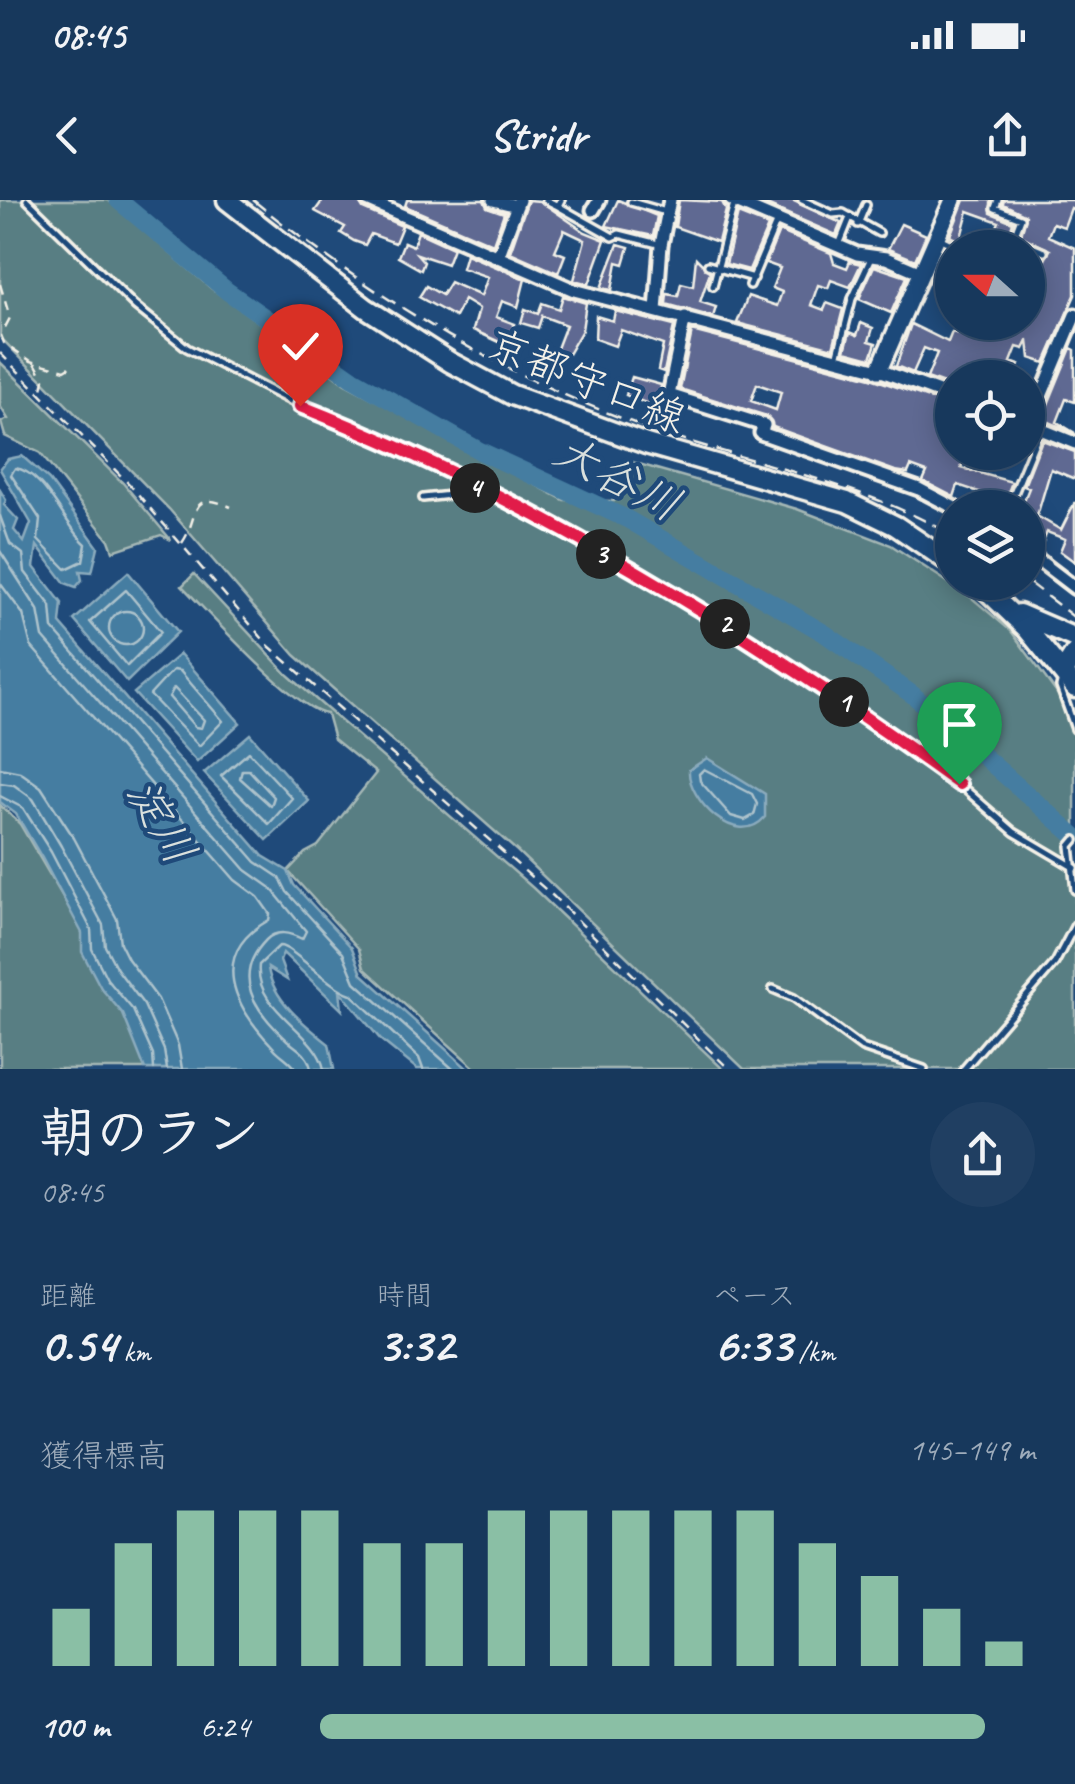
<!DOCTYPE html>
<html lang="ja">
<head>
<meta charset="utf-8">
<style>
  body { margin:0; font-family:Caveat,"Klee One",sans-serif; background:#203f62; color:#f1f3f6; height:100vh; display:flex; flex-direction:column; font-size:38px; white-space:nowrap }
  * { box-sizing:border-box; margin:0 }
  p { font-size:32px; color:#9eacbb }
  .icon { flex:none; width:55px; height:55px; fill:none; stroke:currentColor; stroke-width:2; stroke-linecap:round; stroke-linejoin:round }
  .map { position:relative; height:869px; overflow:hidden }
  .side { display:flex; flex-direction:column; background:#17385c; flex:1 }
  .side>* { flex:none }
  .needle { width:65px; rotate:291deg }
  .tools { position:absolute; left:935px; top:30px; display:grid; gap:20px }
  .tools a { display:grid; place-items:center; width:110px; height:110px; border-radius:50%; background:#17385c; box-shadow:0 5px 25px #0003,0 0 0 2px #365272; font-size:50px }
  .pin { position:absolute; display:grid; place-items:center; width:85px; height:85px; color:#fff; margin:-102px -42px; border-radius:50% 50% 50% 0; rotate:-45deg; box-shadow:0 0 10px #0007 }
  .pin .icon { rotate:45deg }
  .km { position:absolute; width:50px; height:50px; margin:-25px; border-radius:50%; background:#222; color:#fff; font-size:28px; line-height:50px; text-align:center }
  .round { display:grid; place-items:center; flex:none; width:105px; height:105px; border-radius:52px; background:#203f62 }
  .head { display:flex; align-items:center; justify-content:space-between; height:170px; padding:0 40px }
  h1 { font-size:55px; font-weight:800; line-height:75px }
  .metrics { display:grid; grid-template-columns:repeat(3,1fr); gap:15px; height:170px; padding:10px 40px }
  .metrics div { display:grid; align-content:center }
  .metrics b { font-size:50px; font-weight:800 }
  .metrics small { font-size:28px; font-weight:400 }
  .metrics p { font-size:28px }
  .chart { height:280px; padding:20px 40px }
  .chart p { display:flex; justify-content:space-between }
  .chart svg { width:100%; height:180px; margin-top:10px; stroke:#8abfa5; stroke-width:6 }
  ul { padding:0 40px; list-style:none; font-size:32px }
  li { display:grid; grid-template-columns:160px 120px 1fr; align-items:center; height:75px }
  li i { height:25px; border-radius:12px; background:#8abfa5 }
  .status { display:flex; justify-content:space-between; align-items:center; height:70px; padding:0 50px; background:#17385c; direction:ltr }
  .status svg { height:28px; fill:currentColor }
  header { display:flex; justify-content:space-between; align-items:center; height:130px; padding:0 40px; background:#17385c; font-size:45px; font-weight:800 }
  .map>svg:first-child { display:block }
  .green { fill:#597e83; stroke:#a6b8b6; stroke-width:2.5 }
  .water { fill:#457da1; stroke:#8babbd; stroke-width:2.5 }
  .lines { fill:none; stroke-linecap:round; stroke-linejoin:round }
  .shore { stroke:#aec3cc; stroke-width:2.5 }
  .river { stroke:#457da1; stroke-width:18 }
  .building { fill:#5e6992; stroke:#f4f1e8; stroke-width:2.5; fill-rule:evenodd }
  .lane-casing { stroke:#f4f1e8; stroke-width:12 }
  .street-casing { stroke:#f4f1e8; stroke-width:19 }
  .secondary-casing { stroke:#f4f1e8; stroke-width:22 }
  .primary-casing { stroke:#f4f1e8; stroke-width:25 }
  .path { stroke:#f4f1e8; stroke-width:2.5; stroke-dasharray:10 8; stroke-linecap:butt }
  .lane { stroke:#1f4a7a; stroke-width:5 }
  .street { stroke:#1f4a7a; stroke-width:11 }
  .secondary { stroke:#1f4a7a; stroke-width:15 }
  .primary { stroke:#1f4a7a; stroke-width:18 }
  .rail { stroke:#f4f1e8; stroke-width:2.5; stroke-dasharray:15 8; stroke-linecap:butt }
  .route-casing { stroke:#fff; stroke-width:20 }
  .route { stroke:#e11d48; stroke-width:12 }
  .labels { text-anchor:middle; stroke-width:9; stroke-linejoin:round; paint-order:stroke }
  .street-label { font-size:42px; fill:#f4f1e8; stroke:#1f4a7a }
  .water-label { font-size:45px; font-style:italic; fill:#dae0dd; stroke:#1f4a7a }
</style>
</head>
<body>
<div class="status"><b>08:45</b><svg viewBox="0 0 49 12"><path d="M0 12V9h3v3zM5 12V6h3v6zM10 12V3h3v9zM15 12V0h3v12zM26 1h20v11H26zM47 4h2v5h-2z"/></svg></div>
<header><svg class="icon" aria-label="back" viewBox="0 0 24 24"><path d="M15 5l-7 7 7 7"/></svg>Stridr<svg class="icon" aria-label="share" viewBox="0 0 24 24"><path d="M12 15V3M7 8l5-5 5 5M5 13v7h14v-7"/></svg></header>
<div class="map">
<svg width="1075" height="869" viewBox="0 0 1075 869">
  <rect width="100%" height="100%" fill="#1f4a7a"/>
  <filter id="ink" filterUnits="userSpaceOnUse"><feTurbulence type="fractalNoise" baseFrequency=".01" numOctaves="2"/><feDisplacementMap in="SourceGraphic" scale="20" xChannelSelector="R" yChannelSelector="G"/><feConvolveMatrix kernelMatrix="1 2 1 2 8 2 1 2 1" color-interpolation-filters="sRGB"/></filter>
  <g filter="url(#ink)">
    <!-- green -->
    <path class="green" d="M0,0H108L212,89L345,184L564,300L614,301L632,262L797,309L891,345L972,398L1011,431L1075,518V869H744L517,651L295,455L169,309L0,137Z
      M0,162L123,283L171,340L161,335L113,351L109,340L40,253L5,236L1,222L8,219L0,206Z
      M194,374L288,475L533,688L723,869H476L364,768L359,749L288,671L305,653L318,646L376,573L334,539L327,514C295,510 209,413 182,386Z
      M0,605L20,624L164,869H0Z"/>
    <!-- water -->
    <path class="water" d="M22,256L49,280L98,347L92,372L80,371L82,380L76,387L65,383L37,346L34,367L62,403L60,423L263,656L288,671L294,685L352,748L362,774L468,869H417L381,840L340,791L342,810L283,753L280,761L287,780L268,768C272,799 305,825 329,844L334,869H145L123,814L101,788L82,752V733L42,658L16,614L0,602V290L6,300L4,305L18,320L14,330L24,342L31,323L0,269L8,259Z
      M128,372L178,432L127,482L74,420Z
      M180,454L240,523L197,562L134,493Z
      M250,534L309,601L267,640L204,573Z
      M707,558L765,594V617C737,650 687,599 689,570Z"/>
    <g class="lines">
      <!-- shore -->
      <path class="shore" d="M15,268C44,271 65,326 86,344L83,361L66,369L38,340L40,319L11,275Z
        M0,316L10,344L23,354L25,372L51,406L53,429L256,662L280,678L287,692L343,753L355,782L453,869
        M0,351L38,410L43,437L246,670L270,687L306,731L302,739C290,733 277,729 266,740C231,776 254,810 287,840C298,850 308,853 311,869
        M0,383L23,414L31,446L235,680L258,697L270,714L269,720C207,755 234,807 274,848C281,856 290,860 296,869
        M126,390L161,432L127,466L90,422Z
        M109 428a17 17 0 1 1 34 0a17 17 0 1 1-34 0Z
        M173,470L180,471L223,521L199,546L150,495Z
        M174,488L204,520L201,528L195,527L169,497Z
        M249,552L292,598L269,624L221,576Z
        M0,568L20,572L41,587L74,638L117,719L120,743L128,759L158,799L178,845L182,869
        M704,569L752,594L757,604L754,615L745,620L731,616L700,581L699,574Z
        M249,570L274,597L271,606L240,578L242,570Z
        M0,583L14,585L33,599L61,646L103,725L105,746L117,769L144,805L164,850L167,869
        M0,596L23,608L51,652L91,729L92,749L107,779L133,810L153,855L154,869
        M324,869C316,831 254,810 259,765L279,746C291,745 327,786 351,794L419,858L423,869"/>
      <!-- river -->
      <path class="river" d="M118,0L227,91L353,179L480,251L627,319L824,433L913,495L1075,636"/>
    </g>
    <!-- building -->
    <path class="building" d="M323,0H358L363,9L402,26L395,43L371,34L365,45L354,41L341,33L345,27L315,11Z
      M407,0H484L487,7L504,13L493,44L405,6Z
      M528,0L540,1L585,32L605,40L589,84L574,80L585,40L564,30L555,51L565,55L558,73L510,52Z
      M618,0L657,16L653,36L606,26Z
      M679,0L722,2L726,10L718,42L675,27Z
      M755,0H792L841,23L836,35Z
      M964,0H991V13L1013,22L1007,41L1017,48H988L999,22L968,11L960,41L950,36Z
      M1004,0H1075V10L1071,8L1064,27L1053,23L1048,36L1075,48V95L1045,163L1030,158L1028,141L1024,149L1017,147L1011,162L1019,165L1014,178H952V187L927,178L937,153L924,148L913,173L896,166L911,124L948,142L952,132L985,141L990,128L1006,133L1009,124L1028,122V65L1040,69L1050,50L1021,36L1026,15L1003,4Z
      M738,14L768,26L749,70L726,64Z
      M901,24L926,35L915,60L888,49Z
      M779,31L831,53L834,63L847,68L850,61L861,64L850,87L831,80L828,88L818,85L811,105L824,110L827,103L843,109L833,148L737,123L748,96L777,106L782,92L772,88L780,68L766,63Z
      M418,32L453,48L447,64L417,54L424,62L421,70L398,57L404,42L413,46Z
      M618,44L629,47L624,64L617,62L612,90L601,88Z
      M466,54L525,79L518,107L502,101L496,117L515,124L506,145L473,130L479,109L464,100L455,117L419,97L426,86L442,95L450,82L481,96L488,77L462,68Z
      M696,58L710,72L700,102L716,107L713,117L666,104L667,94L678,96L681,83L693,86Z
      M874,66L907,77L891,113L859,99Z
      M563,96L586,103L582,130L567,156L556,151L566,125L542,116L538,128L521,123L525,109L538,114L542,103L559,109Z
      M615,111L674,126L664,172L658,170L663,145L621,130L615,146L595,139L596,116L613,121Z
      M861,123L873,128L869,141L876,143L871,158L845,151L850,132L857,135Z
      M692,131L871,178L952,206V252H967L961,268L1012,282L1002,308H981L985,294L958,285L954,297L923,281L927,272L911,266L908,273L895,271L773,227L767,216L680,189ZM757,184L781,192L776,210L751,201Z
      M1071,148L1075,150V202L1066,199L1057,222L1075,233L1042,219Z
      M632,177L661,185L660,198L670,205L667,212L626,195Z
      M1042,240L1075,252V279L1051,269L1037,316L1061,330L1075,302V362L1060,351L1065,339L1047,332L1041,347L1028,343V308H1021L1029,288L1024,286Z"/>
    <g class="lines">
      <!-- lane casing -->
      <g class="lane-casing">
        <path id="lane" d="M27,0L135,106L187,148L300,206L434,263L705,412L869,519L959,584L1014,632L1075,668
          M546,0L558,6
          M561,0L558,6L613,37L619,34L658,44
          M802,0L833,14L843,13L879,33
          M998,0L995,8L1021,18L1013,39L1044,52
          M631,2L666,12
          M858,24L866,5
          M939,38L959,48
          M839,45L849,20
          M708,65L754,78
          M750,85L776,23
          M713,86L734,4
          M837,158L852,99L871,58
          M423,298L469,293L475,288
          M1008,308L1039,232
          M1062,479L1060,487L1075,529
          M1075,640L1070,646L1075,690
          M773,789L794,798L862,848L924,869
          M964,869L1055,763L1075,725"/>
      </g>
      <!-- street casing -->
      <g class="street-casing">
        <path id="street" d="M367,0L574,90L879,170L952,197
          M493,0L517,6
          M731,0L857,54L886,58L921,73
          M593,10L599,0
          M498,57L519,0
          M656,111L661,45L670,0
          M685,117L669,195L764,225L761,233L919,289L955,308
          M1028,224L1075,243
          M1029,225L1075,115
          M1028,352L1075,388"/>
      </g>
      <!-- secondary casing -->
      <g class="secondary-casing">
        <path id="secondary" d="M879,170L953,0"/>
      </g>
      <!-- primary casing -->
      <g class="primary-casing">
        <path id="primary" d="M227,0L366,108L450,162L512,195L646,244L847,302L896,326L952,364
          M978,382L1027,429L1075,488
          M1019,414L1075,438
          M1064,470L1075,453"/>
      </g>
      <!-- path -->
      <path class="path" d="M0,84L10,118L1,135L4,143L31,161L65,170L73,165
        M0,153L130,285L269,446L553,696L729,869
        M35,163L44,179L41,196
        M182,343C200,318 187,288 231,307"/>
      <!-- lane -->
      <use href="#lane" class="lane"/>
      <!-- street -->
      <use href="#street" class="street"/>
      <!-- secondary -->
      <use href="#secondary" class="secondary"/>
      <!-- primary -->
      <use href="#primary" class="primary"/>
      <!-- rail -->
      <path class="rail" d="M253,0C378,101 507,180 660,232C758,265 861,283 952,335
        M1028,382L1075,418"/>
    </g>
  </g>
  <g class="lines" filter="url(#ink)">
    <!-- route casing -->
    <g class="route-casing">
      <path id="route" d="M300,206C532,297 758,438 959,584"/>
    </g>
    <!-- route -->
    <use href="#route" class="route"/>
  </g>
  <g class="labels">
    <!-- street labels -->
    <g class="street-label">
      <text transform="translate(587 180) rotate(22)" y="15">京都守口線</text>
    </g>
    <!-- water labels -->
    <g class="water-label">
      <text transform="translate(618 277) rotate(27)" y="16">大谷川</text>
      <text transform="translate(162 621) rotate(59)" y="16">淀川</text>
    </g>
  </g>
</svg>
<div class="tools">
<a><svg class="needle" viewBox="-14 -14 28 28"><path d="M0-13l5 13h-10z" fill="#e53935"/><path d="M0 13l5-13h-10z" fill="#9eacbb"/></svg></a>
<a><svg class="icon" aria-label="locate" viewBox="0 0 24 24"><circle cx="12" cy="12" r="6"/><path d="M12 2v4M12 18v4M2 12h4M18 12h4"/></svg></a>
<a><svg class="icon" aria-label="layers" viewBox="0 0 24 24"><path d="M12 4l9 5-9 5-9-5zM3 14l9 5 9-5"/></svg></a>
</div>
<div class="pin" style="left:959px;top:584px;background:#1e9e55"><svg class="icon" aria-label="arrive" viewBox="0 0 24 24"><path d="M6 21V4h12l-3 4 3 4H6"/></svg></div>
<div class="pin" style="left:300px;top:206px;background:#d93025"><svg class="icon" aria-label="check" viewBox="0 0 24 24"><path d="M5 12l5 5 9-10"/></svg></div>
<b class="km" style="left:844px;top:502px">1</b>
<b class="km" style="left:725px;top:424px">2</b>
<b class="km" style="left:601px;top:354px">3</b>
<b class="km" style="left:475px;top:288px">4</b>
</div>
<section class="side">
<div class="head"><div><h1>朝のラン</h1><p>08:45</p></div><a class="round"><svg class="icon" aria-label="share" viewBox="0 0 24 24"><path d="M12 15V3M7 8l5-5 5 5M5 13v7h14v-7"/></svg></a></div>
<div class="metrics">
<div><p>距離</p><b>0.54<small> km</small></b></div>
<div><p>時間</p><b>3:32</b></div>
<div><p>ペース</p><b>6:33<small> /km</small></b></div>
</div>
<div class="chart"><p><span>獲得標高</span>145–149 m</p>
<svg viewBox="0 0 160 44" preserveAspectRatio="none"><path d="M5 44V30M15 44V14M25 44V6M35 44V6M45 44V6M55 44V14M65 44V14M75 44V6M85 44V6M95 44V6M105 44V6M115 44V6M125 44V14M135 44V22M145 44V30M155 44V38"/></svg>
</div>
<ul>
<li><b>100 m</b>6:24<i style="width:93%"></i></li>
</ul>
</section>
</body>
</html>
